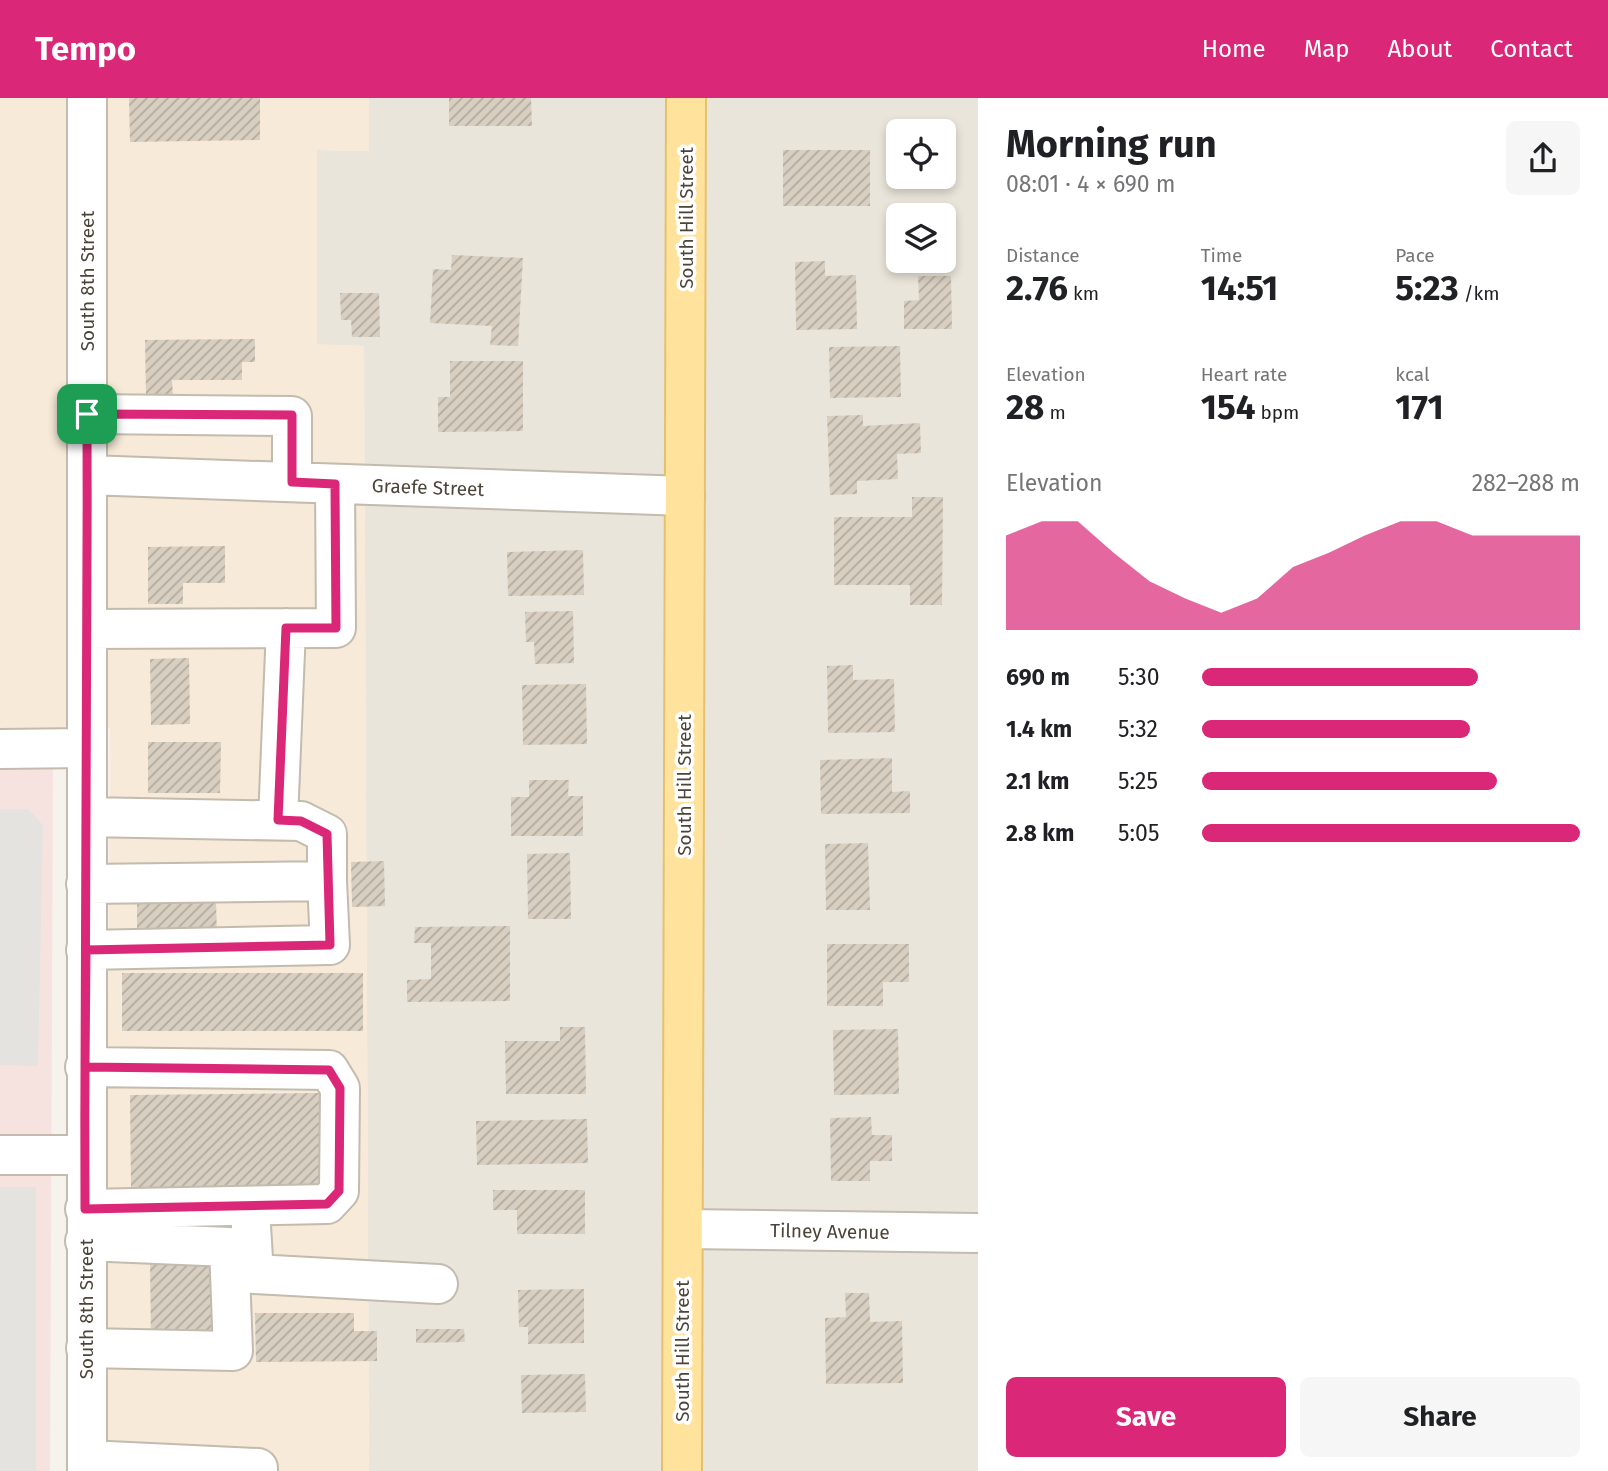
<!DOCTYPE html>
<html lang="en">
<head>
<meta charset="utf-8">
<style>
  body { margin:0; font-family:"Fira Sans",sans-serif; background:#f6f6f6; color:#202124; height:100vh; display:flex; flex-direction:column; font-size:26px; white-space:nowrap }
  * { box-sizing:border-box; margin:0 }
  p { font-size:23px; color:#757577 }
  .icon { flex:none; width:38px; height:38px; fill:none; stroke:currentColor; stroke-width:2; stroke-linecap:round; stroke-linejoin:round }
  .map { position:relative; flex:1; overflow:hidden }
  .panel { display:flex; flex-direction:column; background:#fff; width:630px }
  .panel>* { flex:none }
  .controls { position:absolute; left:886px; top:21px; display:grid; gap:14px }
  .controls a { display:grid; place-items:center; width:70px; height:70px; border-radius:10px; background:#fff; box-shadow:0 4px 10px #0003; font-size:35px }
  .pin { position:absolute; display:grid; place-items:center; width:60px; height:60px; color:#fff; margin:-30px; border-radius:14px; box-shadow:0 4px 10px #0006 }
  .round { display:grid; place-items:center; flex:none; width:74px; height:74px; border-radius:10px; background:#f6f6f6 }
  .headline { display:flex; align-items:center; justify-content:space-between; height:119px; padding:0 28px }
  h1 { font-size:38px; font-weight:700; line-height:52px }
  .stats { display:grid; grid-template-columns:repeat(3,1fr); gap:10px; height:119px; padding:7px 28px }
  .stats div { display:grid; align-content:center }
  .stats b { font-size:35px; font-weight:700 }
  .stats small { font-size:19px; font-weight:400 }
  .stats p { font-size:19px }
  .chart { height:196px; padding:14px 28px }
  .chart p { display:flex; justify-content:space-between }
  .chart svg { width:100%; height:126px; margin-top:7px; fill:#db2777; opacity:.7 }
  .action { display:flex; gap:14px; margin-top:auto; padding:14px 28px }
  .action a { flex:1; height:80px; border-radius:10px; background:#db2777; color:#fff; font-size:28px; font-weight:700; line-height:80px; text-align:center }
  .action a+a { background:#f6f6f6; color:#202124 }
  ul { padding:0 28px; list-style:none; font-size:23px }
  li { display:grid; grid-template-columns:112px 84px 1fr; align-items:center; height:52px }
  li i { height:18px; border-radius:9px; background:#db2777 }
  header { display:flex; align-items:center; gap:42px; box-sizing:border-box; height:98px; padding:0 35px; background:#db2777; color:#fff }
  header strong { font-size:33px }
  nav { display:flex; gap:38px; margin-inline-start:auto; font-size:24px }
  main { display:flex; flex:1; min-height:0 }
  .map>svg:first-child { display:block }
  .residential { fill:#eae5da; fill-rule:evenodd }
  .commercial { fill:#f7ead8 }
  .medical { fill:#f6e3e0 }
  .parking { fill:#e5e3e0 }
  .building { fill:url(#building-hatch) }
  .lines { fill:none; stroke-linecap:round; stroke-linejoin:round }
  .minor-casing { stroke:#c2bbae; stroke-width:42 }
  .major-casing { stroke:#e6c16a; stroke-width:42 }
  .minor { stroke:#fff; stroke-width:38 }
  .major { stroke:#ffe39c; stroke-width:38 }
  .route-casing { stroke:#fff; stroke-width:14 }
  .route { stroke:#db2777; stroke-width:9 }
  .labels { text-anchor:middle; stroke-width:7; stroke-linejoin:round; paint-order:stroke }
  .street-label { font-size:19px; fill:#4b4439; stroke:#fff }
</style>
</head>
<body>
<header>
<strong>Tempo</strong>
<nav><a>Home</a><a>Map</a><a>About</a><a>Contact</a></nav>
</header>
<main>
<div class="map">
<svg width="978" height="1373" viewBox="0 0 978 1373">
  <defs>
    <pattern id="building-hatch" width="6" height="6" patternUnits="userSpaceOnUse" patternTransform="scale(1.75)"><rect width="6" height="6" fill="#d8cfc1"/><path d="M-1 1l2-2M0 6l6-6M5 7l2-2" fill="none" stroke="#b1aa9e"/></pattern>
  </defs>
  <rect width="100%" height="100%" fill="#f6f3ec"/>
  <!-- residential -->
  <path class="residential" d="M369,0H978V1373H369L364,248L317,247V52L369,53ZM898,33H943V79H898ZM898,117H943V163H898Z"/>
  <!-- commercial -->
  <path class="commercial" d="M0,0H369V53L317,52V246L364,248L369,1373H105L110,630L0,635Z"/>
  <!-- medical -->
  <path class="medical" d="M53,670L50,1373H0V671Z"/>
  <!-- parking -->
  <path class="parking" d="M0,711H28L43,727L38,968L0,967Z
    M0,1089H36V1373H0Z"/>
  <!-- building -->
  <path class="building" d="M129,0H260V42L130,44Z
    M449,0H531L532,28H449Z
    M783,52H870V108H783Z
    M452,157L523,160L518,248L490,247L492,228L430,225L433,171L451,172Z
    M825,163V178L856,177L857,231L796,232L795,164Z
    M918,178H951L952,231H904V203L919,202Z
    M340,195H379L380,239H352L351,222H341Z
    M255,241V264H242V282H172L173,299H146L145,242Z
    M900,248L901,299L830,300L829,249Z
    M450,263H523V333L438,334V299H450Z
    M863,317V328L920,325L921,355L897,356L898,381L857,383V396L830,397L827,318Z
    M912,399H943L942,507H910V487H834V419H912Z
    M225,448V485H183V506H148V449Z
    M583,452L584,497L508,498L507,454Z
    M573,513L574,565L535,566L534,544H526L525,514Z
    M189,560L190,626L151,627L150,561Z
    M853,567V582L894,581L895,634L828,635L827,568Z
    M586,586L587,646L523,647L522,587Z
    M148,644H221L220,695H148Z
    M892,660V694L910,693V715L821,716L820,662Z
    M529,682H569L568,698H583V738H511V699H529Z
    M868,745L870,812H826L825,746Z
    M570,755L571,821H528L527,756Z
    M384,763L385,808L352,809L351,764Z
    M216,803L217,838L137,840V804Z
    M510,828V903L407,904V882L431,881V845H414L415,829Z
    M827,846H909V884H883V908H827Z
    M122,875H363V933H122Z
    M560,929H585L586,996H506L505,943H560Z
    M898,931L899,996L834,997L833,932Z
    M321,995L322,1089L131,1090L130,997Z
    M871,1019L872,1037H892V1063H870V1083H831L830,1020Z
    M587,1021L588,1065L477,1067L476,1023Z
    M493,1092H585V1136H517V1112H493Z
    M150,1159H222V1245L151,1246Z
    M584,1191V1245L528,1246V1229H519L518,1192Z
    M845,1195H869L870,1224L902,1223L903,1285L826,1286L825,1220L846,1219Z
    M255,1215H354V1233H377V1263L256,1264Z
    M416,1231H464L465,1244L416,1245Z
    M585,1276L586,1314L522,1315L521,1277Z"/>
  <g class="lines">
    <!-- minor casing -->
    <g class="minor-casing">
      <path id="minor" d="M87,0V1373
        M87,316L292,318V384
        M87,377L685,398
        M87,531L336,530L335,386
        M0,651L87,650
        M87,719L301,723L327,736V783
        M278,722L286,530
        M86,852L330,847L327,783L86,786
        M0,1057H85
        M85,1111L327,1106L339,1093L340,990L329,972L85,969
        M251,1128L254,1176L438,1186
        M683,1131L978,1135
        M85,1143L229,1149L233,1253L86,1250
        M87,1362L258,1370V1373"/>
    </g>
    <!-- major casing -->
    <g class="major-casing">
      <path id="major" d="M682,1373L686,0"/>
    </g>
    <!-- minor -->
    <use href="#minor" class="minor"/>
    <!-- major -->
    <use href="#major" class="major"/>
  </g>
  <g class="lines">
    <!-- route casing -->
    <g class="route-casing">
      <path id="route" d="M87,316C88,581 84,846 85,1111L327,1106L339,1093L340,990L329,972L85,969L86,852L330,847L327,736L301,723L278,722L286,530H336L335,386L292,384V317L87,316"/>
    </g>
    <!-- route -->
    <use href="#route" class="route"/>
  </g>
  <g class="labels">
    <!-- street labels -->
    <g class="street-label">
      <text transform="translate(686 120) rotate(-90)" y="7">South Hill Street</text>
      <text transform="translate(87 183) rotate(-90)" y="7">South 8th Street</text>
      <text transform="translate(428 389) rotate(2)" y="7">Graefe Street</text>
      <text transform="translate(684 687) rotate(-90)" y="7">South Hill Street</text>
      <text transform="translate(830 1133) rotate(1)" y="7">Tilney Avenue</text>
      <text transform="translate(86 1211) rotate(-90)" y="7">South 8th Street</text>
      <text transform="translate(682 1253) rotate(-90)" y="7">South Hill Street</text>
    </g>
  </g>
</svg>
<div class="controls">
<a><svg class="icon" aria-label="locate" viewBox="0 0 24 24"><circle cx="12" cy="12" r="6"/><path d="M12 2v4M12 18v4M2 12h4M18 12h4"/></svg></a>
<a><svg class="icon" aria-label="layers" viewBox="0 0 24 24"><path d="M12 4l9 5-9 5-9-5zM3 14l9 5 9-5"/></svg></a>
</div>
<div class="pin" style="left:87px;top:316px;background:#1e9e55"><svg class="icon" aria-label="arrive" viewBox="0 0 24 24"><path d="M6 21V4h12l-3 4 3 4H6"/></svg></div>
</div>
<section class="panel">
<div class="headline"><div><h1>Morning run</h1><p>08:01 · 4 × 690 m</p></div><a class="round"><svg class="icon" aria-label="share" viewBox="0 0 24 24"><path d="M12 15V3M7 8l5-5 5 5M5 13v7h14v-7"/></svg></a></div>
<div class="stats">
<div><p>Distance</p><b>2.76<small> km</small></b></div>
<div><p>Time</p><b>14:51</b></div>
<div><p>Pace</p><b>5:23<small> /km</small></b></div>
</div>
<div class="stats">
<div><p>Elevation</p><b>28<small> m</small></b></div>
<div><p>Heart rate</p><b>154<small> bpm</small></b></div>
<div><p>kcal</p><b>171</b></div>
</div>
<div class="chart"><p><span>Elevation</span>282–288 m</p>
<svg viewBox="0 0 160 44" preserveAspectRatio="none"><path d="M0 44V11L10 6L20 6L30 17L40 27L50 33L60 38L70 33L80 22L90 17L100 11L110 6L120 6L130 11L140 11L150 11L160 11V44z"/></svg>
</div>
<ul>
<li><b>690 m</b>5:30<i style="width:73%"></i></li>
<li><b>1.4 km</b>5:32<i style="width:71%"></i></li>
<li><b>2.1 km</b>5:25<i style="width:78%"></i></li>
<li><b>2.8 km</b>5:05<i style="width:100%"></i></li>
</ul>
<div class="action"><a>Save</a><a>Share</a></div>
</section>
</main>
</body>
</html>
